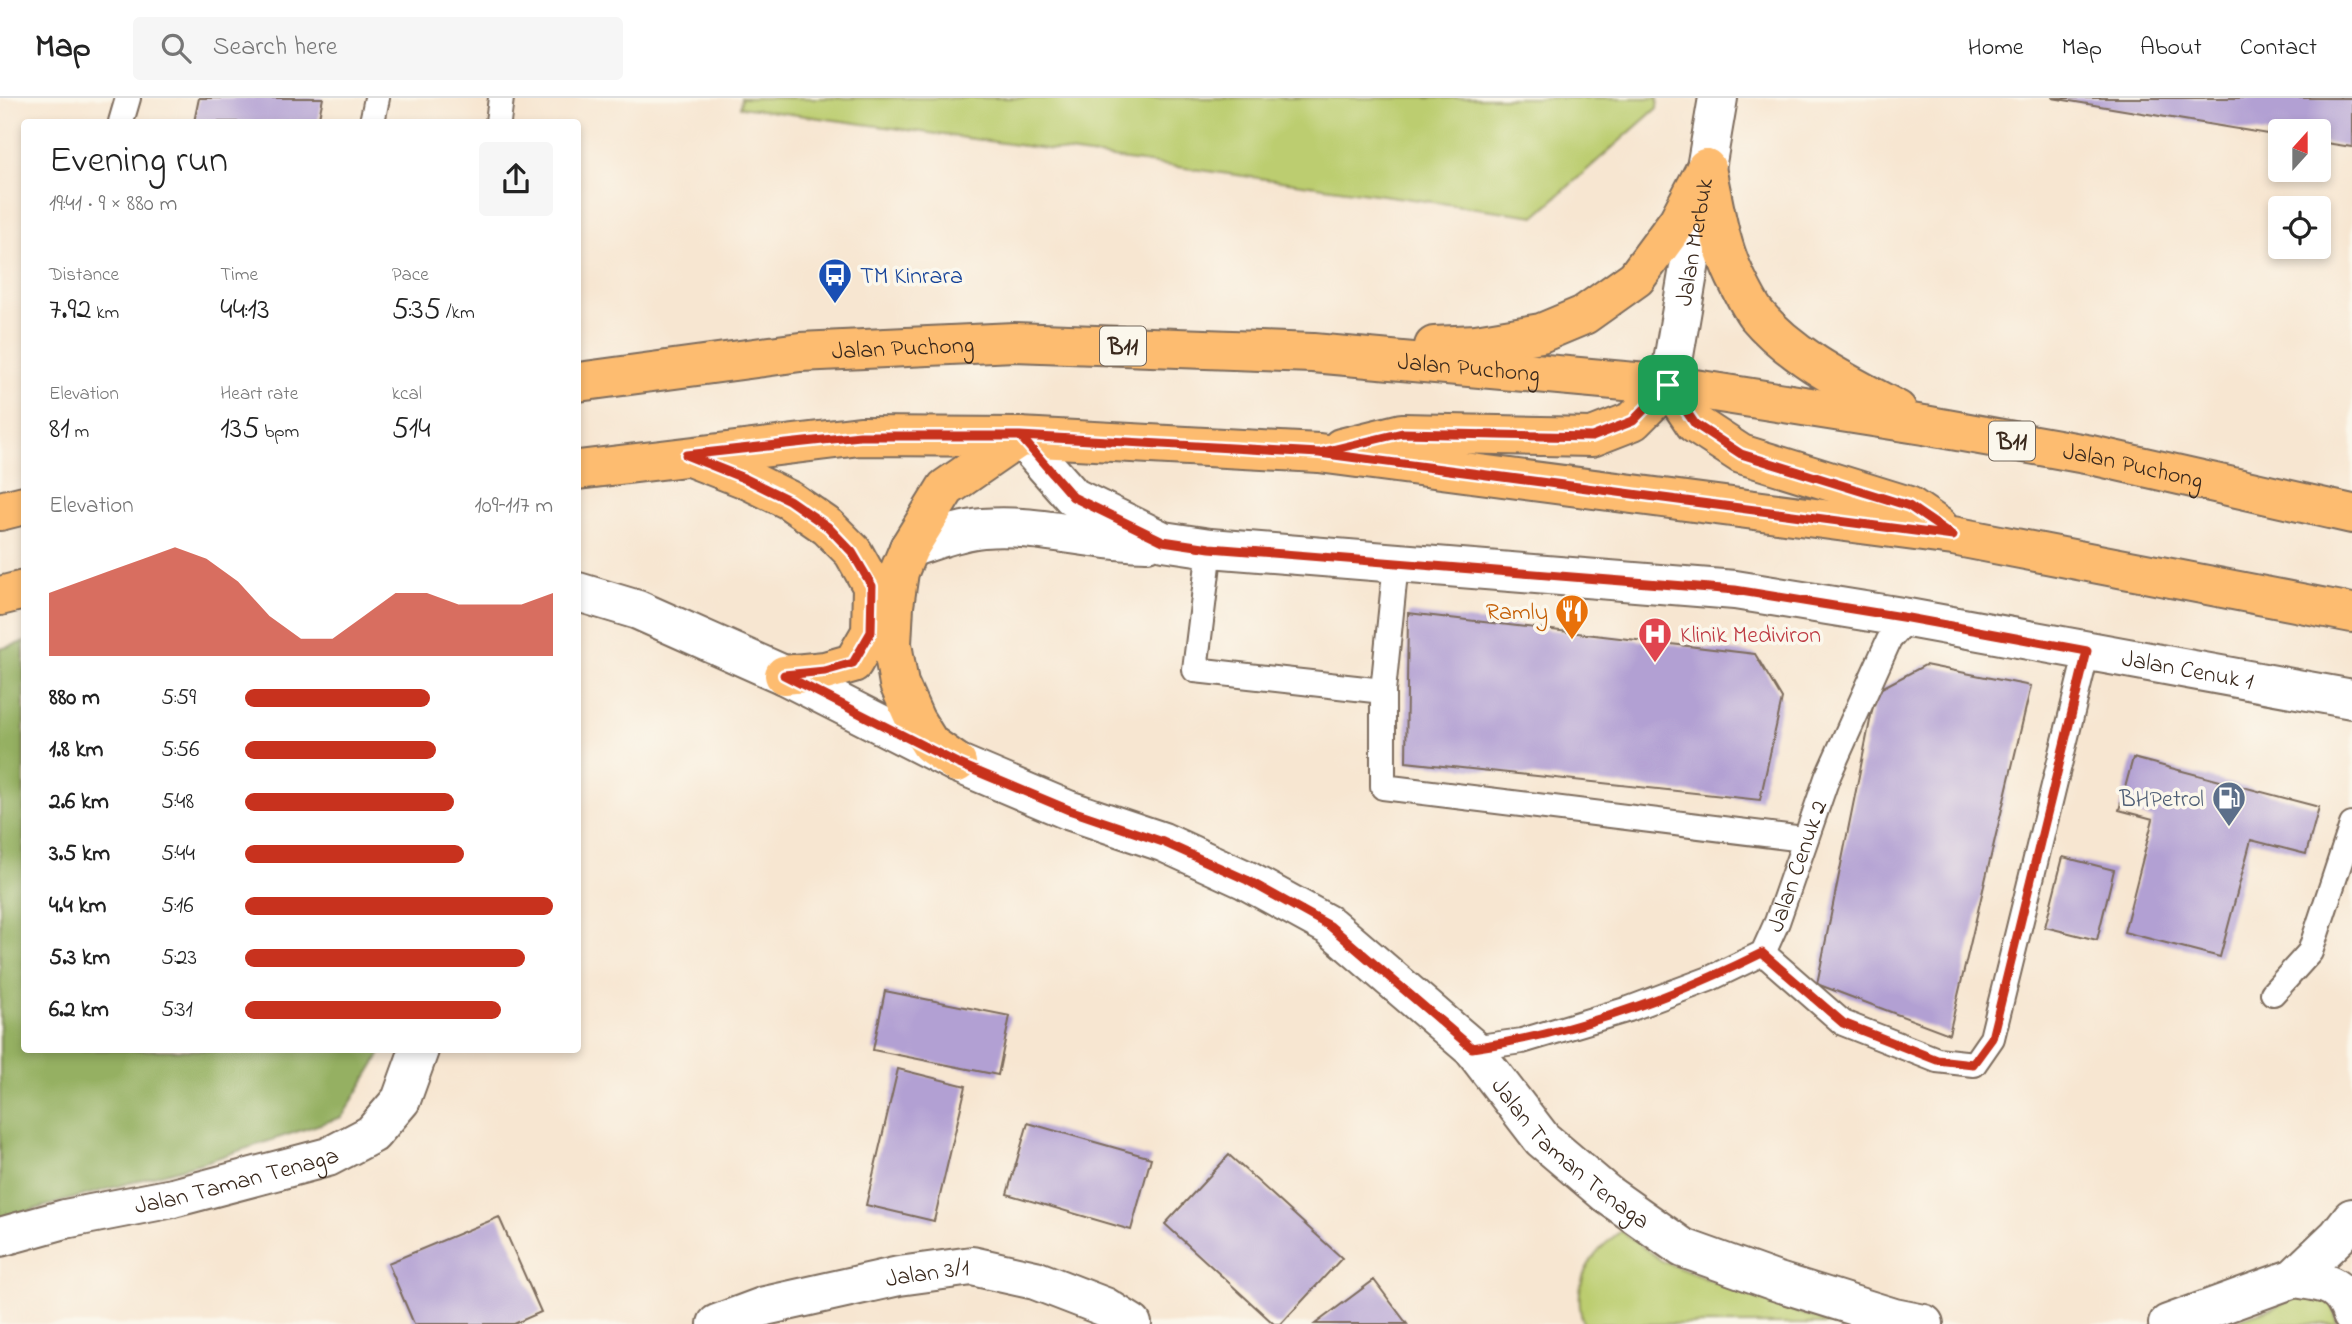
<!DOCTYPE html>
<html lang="en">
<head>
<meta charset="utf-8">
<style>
  body { margin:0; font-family:"Indie Flower",sans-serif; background:#f6f6f6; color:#222; height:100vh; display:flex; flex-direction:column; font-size:26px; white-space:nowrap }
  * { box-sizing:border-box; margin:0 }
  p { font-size:23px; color:#767676 }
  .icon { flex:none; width:38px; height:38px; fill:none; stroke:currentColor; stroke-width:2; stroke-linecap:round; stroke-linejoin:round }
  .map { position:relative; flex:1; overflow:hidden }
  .drawer { position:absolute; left:21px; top:21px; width:560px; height:934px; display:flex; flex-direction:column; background:#fff; border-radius:7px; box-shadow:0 4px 10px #0003 }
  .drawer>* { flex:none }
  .needle { width:46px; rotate:21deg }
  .tools { position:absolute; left:2268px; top:21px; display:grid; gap:14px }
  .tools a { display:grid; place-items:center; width:63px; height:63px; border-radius:7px; background:#fff; box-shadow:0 4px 10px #0003; font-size:35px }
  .pin { position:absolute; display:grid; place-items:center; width:60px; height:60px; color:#fff; margin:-30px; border-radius:14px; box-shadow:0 4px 10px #0006 }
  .round { display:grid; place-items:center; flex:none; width:74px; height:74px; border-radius:7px; background:#f6f6f6 }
  .headline { display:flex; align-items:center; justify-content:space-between; height:119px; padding:0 28px }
  h1 { font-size:38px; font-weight:600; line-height:52px }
  .figures { display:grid; grid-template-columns:repeat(3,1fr); gap:10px; height:119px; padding:7px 28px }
  .figures div { display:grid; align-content:center }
  .figures b { font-size:30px; font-weight:600 }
  .figures small { font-size:19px; font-weight:400 }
  .figures p { font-size:19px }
  .chart { height:196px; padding:14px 28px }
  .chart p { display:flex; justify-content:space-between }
  .chart svg { width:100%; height:126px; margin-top:7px; fill:#c8321e; opacity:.7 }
  ul { padding:0 28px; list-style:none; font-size:23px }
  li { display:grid; grid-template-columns:112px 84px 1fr; align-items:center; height:52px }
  li i { height:18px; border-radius:9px; background:#c8321e }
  header { display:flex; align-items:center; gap:42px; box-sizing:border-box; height:98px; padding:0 35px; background:#fff; border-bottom:2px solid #e0e0e0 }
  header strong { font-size:33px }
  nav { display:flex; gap:38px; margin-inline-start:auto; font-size:24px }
  .search { width:490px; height:63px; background:#f6f6f6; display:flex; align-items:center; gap:18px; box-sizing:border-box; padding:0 24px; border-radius:7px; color:#767676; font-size:26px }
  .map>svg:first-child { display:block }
  .green { fill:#bccd70; stroke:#7c7c47; stroke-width:2 }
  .forest { fill:#95b062; stroke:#686d40; stroke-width:2 }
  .building { fill:#b2a0d3 }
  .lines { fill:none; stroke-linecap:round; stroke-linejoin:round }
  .lane-casing { stroke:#7d6c5d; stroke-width:28 }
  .street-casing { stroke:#7d6c5d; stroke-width:42 }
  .primary-casing { stroke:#7d6c5d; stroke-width:42 }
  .lane { stroke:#fff; stroke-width:24 }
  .street { stroke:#fff; stroke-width:38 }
  .primary { stroke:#fdbc70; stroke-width:38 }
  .route-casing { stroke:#fff; stroke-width:14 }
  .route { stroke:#c8321e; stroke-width:9 }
  .labels { text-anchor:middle; stroke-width:7; stroke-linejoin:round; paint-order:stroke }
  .shield { fill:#fbf7ec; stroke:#75685c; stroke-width:2 }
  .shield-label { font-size:23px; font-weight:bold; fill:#3b2a1e }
  .street-label { font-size:24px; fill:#3b2a1e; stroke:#fbf7ec }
  .transit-label { font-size:24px; fill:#164399; stroke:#fbf7ec; text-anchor:start }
  .food-label { font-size:24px; fill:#c56008; stroke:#fbf7ec; text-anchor:end }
  .health-label { font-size:24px; fill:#be3a42; stroke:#fbf7ec; text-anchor:start }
  .service-label { font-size:24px; fill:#4e5e75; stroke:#fbf7ec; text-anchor:end }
</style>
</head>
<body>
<header>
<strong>Map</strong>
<div class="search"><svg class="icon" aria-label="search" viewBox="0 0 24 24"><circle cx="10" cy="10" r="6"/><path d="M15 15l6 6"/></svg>Search here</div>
<nav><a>Home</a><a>Map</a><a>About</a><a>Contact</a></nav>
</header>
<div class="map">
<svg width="2352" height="1226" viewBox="0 0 2352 1226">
  <rect width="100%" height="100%" fill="#fbf7ec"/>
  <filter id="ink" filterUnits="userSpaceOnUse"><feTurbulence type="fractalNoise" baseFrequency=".0143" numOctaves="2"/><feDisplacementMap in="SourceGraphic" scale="14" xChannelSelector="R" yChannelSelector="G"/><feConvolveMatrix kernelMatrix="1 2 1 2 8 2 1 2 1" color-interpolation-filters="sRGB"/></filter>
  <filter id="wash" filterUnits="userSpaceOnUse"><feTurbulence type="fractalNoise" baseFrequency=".00686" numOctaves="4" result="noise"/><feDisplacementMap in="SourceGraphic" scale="28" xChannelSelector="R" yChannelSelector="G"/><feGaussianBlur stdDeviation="1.57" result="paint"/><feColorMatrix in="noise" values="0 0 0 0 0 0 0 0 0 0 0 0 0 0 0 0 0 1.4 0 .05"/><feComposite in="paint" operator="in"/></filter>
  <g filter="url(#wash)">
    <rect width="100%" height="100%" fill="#f7e6d1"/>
    <!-- green -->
    <path class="green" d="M741,0H1658L1657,10L1535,118L740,9Z
      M1621,1133L1662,1163L1747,1197L1832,1226H1583C1572,1184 1588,1157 1621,1133Z
      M2302,1196L2333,1206L2337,1226H2225L2276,1209Z"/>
    <!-- forest -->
    <path class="forest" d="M24,544V952H383L342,1019L208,1063L0,1121V551Z"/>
    <g id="blocks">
      <!-- building -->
      <path class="building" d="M199,0H323L318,24H194Z
        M2052,0H2352V49L2319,44V33H2280V38Z
        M1408,515L1755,556L1782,601L1760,702L1406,664Z
        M1925,567L2031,588L1949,936L1817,886L1876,593Z
        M2133,660L2319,709L2306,756L2251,742L2220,859L2124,834L2153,721L2119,712Z
        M2063,759L2114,772L2097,842L2045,829Z
        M885,893L1010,918L998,977L873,952Z
        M898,971L966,988L934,1123L866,1107Z
        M1028,1025L1151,1060L1131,1132L1007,1096Z
        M1229,1057L1342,1160L1281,1226H1274L1165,1126Z
        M499,1119L541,1214L514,1226H414L388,1165Z
        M1374,1182L1407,1226H1315Z"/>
    </g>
  </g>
  <g filter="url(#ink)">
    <use href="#blocks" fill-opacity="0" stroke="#7d6c5d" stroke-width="2"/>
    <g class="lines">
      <!-- lane casing -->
      <g class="lane-casing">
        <g id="lane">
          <path d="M121,24L128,0"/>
          <path d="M372,24L377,0"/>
          <path d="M498,24L501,0"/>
          <path d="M1210,450L1195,572L1383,593"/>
          <path d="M1396,465L1383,593V689L1804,741"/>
          <path d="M1763,855L1843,925L1937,962L1974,966L1992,940L2087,553"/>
          <path d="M2273,895L2310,854L2352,727"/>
          <path id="s1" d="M1472,950L1522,943L1629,911L1709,881L1763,855L1777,824L1827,680L1889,542L1908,520"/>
        </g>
      </g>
      <!-- street casing -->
      <g class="street-casing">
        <g id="street">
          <path id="s2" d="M1669,287L1718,0"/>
          <path id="s3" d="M1020,339L1073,399L1163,443L1210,450L1735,492L1908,520L2352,601"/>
          <path d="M909,450C933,443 958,432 983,430C1038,425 1092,444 1147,444"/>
          <path id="s4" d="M578,494L638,512L784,577L957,665L1068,712L1163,744L1246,782L1330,828L1472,950L1542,1041L1608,1097L1683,1150L1775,1183L1894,1220L1924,1226"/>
          <path id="s5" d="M0,1139L65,1121L173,1100L328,1059L372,1036L401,1002L419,952"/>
          <path d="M2294,1180C2325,1185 2341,1184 2352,1217"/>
          <path id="s6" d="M717,1226L765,1208L899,1178L972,1168L1035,1182L1105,1209L1132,1226"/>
          <path d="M2168,1226L2294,1180L2338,1138L2352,1120"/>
        </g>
      </g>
      <!-- primary casing -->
      <g class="primary-casing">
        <g id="primary">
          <path d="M1706,70C1714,106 1719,145 1735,178C1741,190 1748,205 1756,216C1792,259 1848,286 1897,312"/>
          <path d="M1434,248L1476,246L1541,235L1584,217L1636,180L1678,123L1706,70"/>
          <path id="s7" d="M578,284L800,254L1014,244L1313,255L1669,287L1924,327L2091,357L2352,416"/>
          <path d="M1669,287L1695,326L1741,356L1909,408L1938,428"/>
          <path d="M1341,350L1402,335L1592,339L1633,323L1669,287"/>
          <path d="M692,360L746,381L789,402L828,429L853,454L872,488L871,534L853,565L825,573L784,577"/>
          <path d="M578,372L860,338L1020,339L1319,355L1953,438L2352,515"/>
          <path d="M0,413L24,407"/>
          <path d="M0,498L24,492"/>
          <path d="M957,665L930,646L915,622L899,586L892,546L894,508L899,474L909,450L946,390L1020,339"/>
        </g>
      </g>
      <!-- lane -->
      <use href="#lane" class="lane"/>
      <!-- street -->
      <use href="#street" class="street"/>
      <!-- primary -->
      <use href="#primary" class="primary"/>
    </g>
  </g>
  <g class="lines" filter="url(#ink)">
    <!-- route casing -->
    <g class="route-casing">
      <path id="route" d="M1668,287L1633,323L1592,339L1402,335L1319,355L1020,338H860L686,357L746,381L789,402L828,429L852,454L872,488L871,534L853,565L825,573L784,577L957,665L1069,712L1163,744L1247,782L1330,828L1472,950C1573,936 1671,900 1762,855L1843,925L1937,962L1973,966L1992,940L2087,553L1908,520L1735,492L1210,450L1163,443L1073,399L1020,338L1319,355L1953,438L1909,408L1741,356L1695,326L1668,287"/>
    </g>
    <!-- route -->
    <use href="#route" class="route"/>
  </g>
  <!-- icons -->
  <defs>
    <g id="bus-pin" transform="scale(1.75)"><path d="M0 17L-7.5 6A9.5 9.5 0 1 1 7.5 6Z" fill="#1a4fb4" stroke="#fbf7ec"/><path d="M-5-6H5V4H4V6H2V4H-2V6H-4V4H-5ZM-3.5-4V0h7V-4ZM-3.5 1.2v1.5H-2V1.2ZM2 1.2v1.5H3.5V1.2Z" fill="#fff"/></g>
    <g id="restaurant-pin" transform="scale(1.75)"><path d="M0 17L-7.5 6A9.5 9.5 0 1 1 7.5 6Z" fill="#e8710a" stroke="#fbf7ec"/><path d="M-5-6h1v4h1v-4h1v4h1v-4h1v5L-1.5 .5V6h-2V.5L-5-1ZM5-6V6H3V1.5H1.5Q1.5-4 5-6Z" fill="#fff"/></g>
    <g id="hospital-pin" transform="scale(1.75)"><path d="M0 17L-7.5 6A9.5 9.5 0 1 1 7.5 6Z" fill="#e0444e" stroke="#fbf7ec"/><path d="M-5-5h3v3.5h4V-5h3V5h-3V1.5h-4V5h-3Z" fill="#fff"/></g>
    <g id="fuel-pin" transform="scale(1.75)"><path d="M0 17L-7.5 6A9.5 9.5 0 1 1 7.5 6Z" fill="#5c6f8a" stroke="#fbf7ec"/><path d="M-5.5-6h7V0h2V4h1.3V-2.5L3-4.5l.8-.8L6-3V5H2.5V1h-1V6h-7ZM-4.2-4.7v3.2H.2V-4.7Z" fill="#fff"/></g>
  </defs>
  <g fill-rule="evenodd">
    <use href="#bus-pin" x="835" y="177"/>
    <use href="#restaurant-pin" x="1572" y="513"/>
    <use href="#hospital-pin" x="1655" y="536"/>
    <use href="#fuel-pin" x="2229" y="700"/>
  </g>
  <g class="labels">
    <!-- shield labels -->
    <g class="shield">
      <rect x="1100" y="228.5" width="46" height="39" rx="5"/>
      <rect x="1989" y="323.5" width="46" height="39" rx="5"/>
    </g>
    <g class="shield-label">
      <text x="1123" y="256">B11</text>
      <text x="2012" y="351">B11</text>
    </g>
    <!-- street labels -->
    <g class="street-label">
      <text dy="8" stroke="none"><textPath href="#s2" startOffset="145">Jalan Merbuk</textPath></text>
      <text dy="8" stroke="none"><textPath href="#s7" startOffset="327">Jalan Puchong</textPath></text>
      <text dy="8" stroke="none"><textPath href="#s7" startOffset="894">Jalan Puchong</textPath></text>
      <text dy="8" stroke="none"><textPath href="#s7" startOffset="1566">Jalan Puchong</textPath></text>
      <text dy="8" stroke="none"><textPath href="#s3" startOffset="1214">Jalan Cenuk 1</textPath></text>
      <text dy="8" stroke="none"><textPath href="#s1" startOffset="401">Jalan Cenuk 2</textPath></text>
      <text dy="8" stroke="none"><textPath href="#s4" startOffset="1157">Jalan Taman Tenaga</textPath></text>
      <text dy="8" stroke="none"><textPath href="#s5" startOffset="243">Jalan Taman Tenaga</textPath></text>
      <text dy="8" stroke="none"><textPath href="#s6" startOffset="217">Jalan 3/1</textPath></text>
    </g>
    <!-- transit labels -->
    <g class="transit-label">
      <text x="860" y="185">TM Kinrara</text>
    </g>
    <!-- food labels -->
    <g class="food-label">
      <text x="1548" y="521">Ramly</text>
    </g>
    <!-- health labels -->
    <g class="health-label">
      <text x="1680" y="544">Klinik Mediviron</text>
    </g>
    <!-- service labels -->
    <g class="service-label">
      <text x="2204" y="708">BHPetrol</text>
    </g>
  </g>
</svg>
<div class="tools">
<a><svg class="needle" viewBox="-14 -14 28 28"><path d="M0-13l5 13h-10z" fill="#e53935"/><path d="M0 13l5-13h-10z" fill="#767676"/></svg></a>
<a><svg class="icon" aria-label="locate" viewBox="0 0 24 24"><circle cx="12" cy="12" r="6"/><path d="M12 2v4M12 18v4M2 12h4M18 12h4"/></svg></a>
</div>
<div class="pin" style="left:1668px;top:287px;background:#1e9e55"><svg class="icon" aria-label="arrive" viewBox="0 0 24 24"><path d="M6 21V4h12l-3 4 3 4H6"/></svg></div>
<section class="drawer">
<div class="headline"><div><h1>Evening run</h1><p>19:41 · 9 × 880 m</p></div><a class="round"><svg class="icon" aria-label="share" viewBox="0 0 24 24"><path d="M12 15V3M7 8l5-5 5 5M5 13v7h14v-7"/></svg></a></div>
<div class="figures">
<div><p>Distance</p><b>7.92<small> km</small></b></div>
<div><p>Time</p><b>44:13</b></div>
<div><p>Pace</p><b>5:35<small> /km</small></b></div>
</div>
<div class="figures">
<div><p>Elevation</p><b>81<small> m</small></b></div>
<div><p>Heart rate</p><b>135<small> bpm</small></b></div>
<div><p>kcal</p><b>514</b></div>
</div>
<div class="chart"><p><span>Elevation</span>109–117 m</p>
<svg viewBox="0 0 160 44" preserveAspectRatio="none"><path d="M0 44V22L10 18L20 14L30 10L40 6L50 10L60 18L70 30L80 38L90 38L100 30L110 22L120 22L130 26L140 26L150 26L160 22V44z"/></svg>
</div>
<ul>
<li><b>880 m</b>5:59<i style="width:60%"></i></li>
<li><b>1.8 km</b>5:56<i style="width:62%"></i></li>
<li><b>2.6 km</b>5:48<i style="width:68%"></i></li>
<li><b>3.5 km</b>5:44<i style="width:71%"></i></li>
<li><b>4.4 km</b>5:16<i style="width:100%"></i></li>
<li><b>5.3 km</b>5:23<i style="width:91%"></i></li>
<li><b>6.2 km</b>5:31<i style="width:83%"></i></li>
</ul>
</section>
</div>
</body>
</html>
